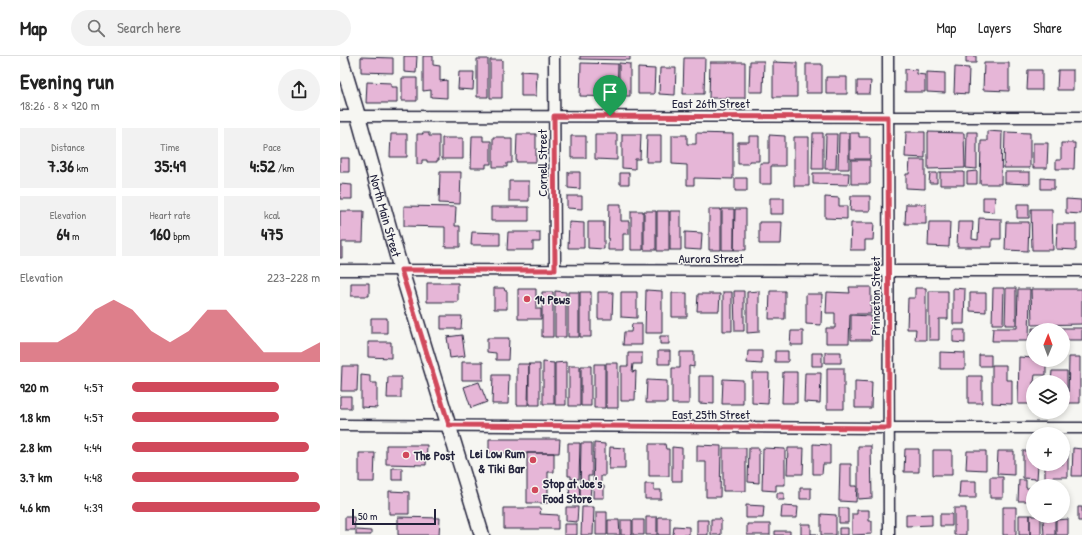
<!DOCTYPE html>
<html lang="en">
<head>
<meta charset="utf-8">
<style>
  body { margin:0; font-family:"Patrick Hand",sans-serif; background:#f2f2f2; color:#222; height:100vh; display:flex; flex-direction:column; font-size:15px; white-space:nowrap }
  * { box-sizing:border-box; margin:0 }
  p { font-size:13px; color:#767676 }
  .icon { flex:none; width:22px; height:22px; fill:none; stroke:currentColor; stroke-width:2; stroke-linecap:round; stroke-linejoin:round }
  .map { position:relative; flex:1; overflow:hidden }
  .details { display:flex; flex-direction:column; background:#fff; width:340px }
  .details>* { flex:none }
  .needle { width:26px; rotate:1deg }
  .fabs { position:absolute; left:686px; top:267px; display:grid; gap:8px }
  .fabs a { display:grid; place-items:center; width:44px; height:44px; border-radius:50%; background:#fff; box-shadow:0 2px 6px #0003; font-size:20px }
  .scale { position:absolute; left:12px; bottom:10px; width:84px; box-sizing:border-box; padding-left:4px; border:2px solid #22223b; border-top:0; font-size:11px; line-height:14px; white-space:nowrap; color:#22223b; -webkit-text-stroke:3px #f6f6f2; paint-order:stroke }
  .pin { position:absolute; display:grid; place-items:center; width:34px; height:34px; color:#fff; margin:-41px -17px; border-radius:50% 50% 50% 0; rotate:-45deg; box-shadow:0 0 4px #0007 }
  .pin .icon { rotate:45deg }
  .round { display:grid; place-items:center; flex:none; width:42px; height:42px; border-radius:21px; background:#f2f2f2 }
  .overview { display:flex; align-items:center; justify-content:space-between; height:68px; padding:0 20px }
  h1 { font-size:22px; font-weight:700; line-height:30px }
  .metrics { display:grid; grid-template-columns:repeat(3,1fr); gap:6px; height:68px; padding:4px 20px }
  .metrics div { display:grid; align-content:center; border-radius:0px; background:#f2f2f2; text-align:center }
  .metrics b { font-size:17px; font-weight:700 }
  .metrics small { font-size:11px; font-weight:400 }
  .metrics p { font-size:11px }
  .chart { height:112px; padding:8px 20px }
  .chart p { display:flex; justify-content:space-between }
  .chart svg { width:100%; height:72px; margin-top:4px; fill:#d1495b; opacity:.7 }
  ul { padding:0 20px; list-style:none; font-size:13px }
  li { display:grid; grid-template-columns:64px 48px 1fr; align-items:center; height:30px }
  li i { height:10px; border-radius:5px; background:#d1495b }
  header { display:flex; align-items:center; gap:24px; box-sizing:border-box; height:56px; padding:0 20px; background:#fff; border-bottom:1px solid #e0e0e0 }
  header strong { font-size:19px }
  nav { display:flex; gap:22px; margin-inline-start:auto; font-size:14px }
  .search { width:280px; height:36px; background:#f2f2f2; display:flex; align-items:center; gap:10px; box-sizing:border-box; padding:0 14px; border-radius:22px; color:#767676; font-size:15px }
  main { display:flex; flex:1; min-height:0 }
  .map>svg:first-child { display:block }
  .building { fill:#e6b6d7; stroke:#22223b }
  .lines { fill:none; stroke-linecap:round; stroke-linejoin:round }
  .street-casing { stroke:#22223b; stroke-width:13 }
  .secondary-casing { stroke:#22223b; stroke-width:17 }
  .street { stroke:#f6f6f2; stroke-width:10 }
  .secondary { stroke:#f6f6f2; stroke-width:14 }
  .route-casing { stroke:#fff; stroke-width:8 }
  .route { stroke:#d1495b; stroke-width:5 }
  .poi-dot { fill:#d1495b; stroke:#f6f6f2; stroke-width:1.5 }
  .labels { text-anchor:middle; stroke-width:3; stroke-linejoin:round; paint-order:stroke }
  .street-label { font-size:13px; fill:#22223b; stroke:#f6f6f2 }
  .poi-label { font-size:13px; font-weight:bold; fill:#22223b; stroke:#f6f6f2; text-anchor:start }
</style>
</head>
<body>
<header>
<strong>Map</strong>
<div class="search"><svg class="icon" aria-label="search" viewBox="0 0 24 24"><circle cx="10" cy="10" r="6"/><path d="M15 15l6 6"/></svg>Search here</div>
<nav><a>Map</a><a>Layers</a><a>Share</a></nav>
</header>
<main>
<section class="details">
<div class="overview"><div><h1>Evening run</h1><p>18:26 · 8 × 920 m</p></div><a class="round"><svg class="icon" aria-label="share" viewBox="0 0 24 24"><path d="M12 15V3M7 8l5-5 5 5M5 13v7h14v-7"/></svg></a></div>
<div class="metrics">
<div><p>Distance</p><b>7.36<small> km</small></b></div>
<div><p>Time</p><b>35:49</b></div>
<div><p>Pace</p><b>4:52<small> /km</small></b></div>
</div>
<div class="metrics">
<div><p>Elevation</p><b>64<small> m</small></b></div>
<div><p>Heart rate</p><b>160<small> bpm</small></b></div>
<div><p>kcal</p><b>475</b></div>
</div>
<div class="chart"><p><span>Elevation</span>223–228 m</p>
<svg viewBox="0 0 160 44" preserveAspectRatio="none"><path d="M0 44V32L10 32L20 32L30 25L40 12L50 6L60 12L70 25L80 32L90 25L100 12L110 12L120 25L130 38L140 38L150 38L160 32V44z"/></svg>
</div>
<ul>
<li><b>920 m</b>4:57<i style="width:78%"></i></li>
<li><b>1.8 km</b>4:57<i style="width:78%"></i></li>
<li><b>2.8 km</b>4:44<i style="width:94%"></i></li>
<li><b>3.7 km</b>4:48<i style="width:89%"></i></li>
<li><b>4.6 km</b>4:39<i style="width:100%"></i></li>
</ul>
</section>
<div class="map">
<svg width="742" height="479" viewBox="0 0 742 479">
  <rect width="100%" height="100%" fill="#f6f6f2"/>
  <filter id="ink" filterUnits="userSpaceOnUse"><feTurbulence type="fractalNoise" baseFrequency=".025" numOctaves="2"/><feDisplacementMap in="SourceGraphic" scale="8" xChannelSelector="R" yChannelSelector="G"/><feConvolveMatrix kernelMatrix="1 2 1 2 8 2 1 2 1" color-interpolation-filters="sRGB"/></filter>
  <g filter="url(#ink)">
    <!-- building -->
    <path class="building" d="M64,0H77L76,17L64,16Z
      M83,0H93V9L100,10V25L107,24V42L91,41V34L83,35Z
      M240,0H290V4L240,3Z
      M626,0H636V7H626Z
      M21,1L53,2V17L21,16Z
      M344,2H365L364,38H343Z
      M137,3H148V41H137Z
      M150,4H162V42H150Z
      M410,5H424L423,36H409Z
      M370,6H405V42H369Z
      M433,6L457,7V41H433Z
      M241,7L278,8L277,41L240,40Z
      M279,7L290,8V40H279Z
      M644,7H669V35L643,34Z
      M466,8H482V37H466Z
      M615,11L629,12L628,38L614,37Z
      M298,12L315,13L314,38H298Z
      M320,12H336L335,39L319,38Z
      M565,13L577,14V18L585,19V36H565Z
      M688,14H702V34H687Z
      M718,14H733V34H717Z
      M181,15L197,16L196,40H181Z
      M119,16H134L133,34L118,33Z
      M587,16L605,17V37L587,36Z
      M486,21H507V38H486Z
      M62,22H77V45H62Z
      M517,25H531L530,38H517Z
      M27,26L51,27V31H57V47H26Z
      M647,75L662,76L661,128H640L641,85H647Z
      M566,76H585V102L565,101Z
      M588,76L624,77L625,112L588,113Z
      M627,76H637V113L626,112Z
      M665,76L690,77V112H664Z
      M82,77H89V80H99V104H97V106H87V104H82V108H77V78H83Z
      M356,77L393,78V123L354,122V129H347V109L332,108V79H347V88H356Z
      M473,77H483V113H472Z
      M499,77H509V113H498Z
      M510,77H519V81H530V103H510Z
      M51,78H67V101H50Z
      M177,78H196V106H176Z
      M255,78H277V104L255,103Z
      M282,78H301L300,103H295V113L282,112Z
      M486,78H497L496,113H485Z
      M307,79H321V106H306Z
      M429,79L445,80V110H431V128H420V107H429Z
      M132,80H143V85H151V108H146V112H131Z
      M231,80H246V102H231Z
      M409,80H419V105H409V108H398V86H409Z
      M153,81H165V83H172V107H167V111H153Z
      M454,81H469V130H454Z
      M102,82H123V103H102Z
      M693,87H708L707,112H693Z
      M721,87H735L734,113H716V104H721Z
      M0,102H9V116H0Z
      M511,104H530V128H511Z
      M570,104H585V133L566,132V118H569Z
      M637,115V128H627V116Z
      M100,116H121L120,148L99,147Z
      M228,116H240V133L228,132Z
      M600,116H624V129H600Z
      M665,116H690V128L665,127Z
      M280,117H289V128H280Z
      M473,117H509L508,129L473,128Z
      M590,117H597V127H589Z
      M395,122H407V135H395Z
      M701,122L714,123V133H701Z
      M169,125H189V145H169Z
      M0,128L12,129V143H0Z
      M227,140H242V153L227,152Z
      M511,140H530V155H510Z
      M485,141L499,142V150H507V163L485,162Z
      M643,141H655L654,156L643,155Z
      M430,142H444V158H430Z
      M726,143L741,144V158L726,157Z
      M269,148H281V165H289V178H283V194H268Z
      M566,148H586V168H565Z
      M677,148H689V162H677Z
      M64,150L116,151L115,170H120V191H105V171L64,170Z
      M151,151H189V165H151Z
      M369,153H381V194H369Z
      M382,153H394V194H382Z
      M395,153H406V194H394Z
      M691,153H712L713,194H692Z
      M0,155H24L23,186H2V202H0Z
      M291,155H303V194H291Z
      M304,155H316V194H304Z
      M317,155H329V195H317Z
      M330,155H341V194H330Z
      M639,162L661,163V183H652V191H617L618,166H633L632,183L638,184Z
      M229,166L244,167V192H228Z
      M248,166H264V193L248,192Z
      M419,166H442L441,188H419Z
      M589,166H610L609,191L588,190Z
      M666,166H689L688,195L665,194Z
      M511,167H534L533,184H525V194H510Z
      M717,168H736V194L716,193Z
      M132,176L160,177V189H131Z
      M168,176H200V186H193V194H167Z
      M345,176L362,177L361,194L345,193Z
      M11,227H29V240H11Z
      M87,227H118V246H87Z
      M509,231H531V258H510L509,287H486V272H495V257H486L487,236L510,237Z
      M154,232H164L165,235H167V253H154Z
      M575,232H586V284H575L576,273H567L568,242H575Z
      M613,232L625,233L624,268H613Z
      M653,232H664L663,268H652Z
      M666,232H676V269H665Z
      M178,233H196V253H201V263H178Z
      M678,233H690L689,285H652L653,272H677Z
      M691,233H742V268L692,269Z
      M306,234L322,235V277H305Z
      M215,235L226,236V281H215Z
      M394,235H404V275H395Z
      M419,235V276L407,277V236Z
      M430,235H445V263H429Z
      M589,235H608V263H599V284H589Z
      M202,236H213V281H202Z
      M228,236H239V281H228Z
      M240,236H251V281H240Z
      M258,236H273L272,263H258Z
      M281,236H297V262L281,261Z
      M383,236H392V275H383Z
      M332,237H347V261H332Z
      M630,237H646V256L630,255Z
      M358,238H380L379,255H357Z
      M466,238H482L481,269L466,268Z
      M511,259L531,260V284H511Z
      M101,260H122L121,273H101Z
      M31,262H47V277H31Z
      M292,268H302V289H283L284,276H291Z
      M692,272H742V284H723V274H693V284H692Z
      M613,274H625V287L613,286Z
      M451,275H463V289H450Z
      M122,279L125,300L110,302L107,281Z
      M320,280H329V288H320Z
      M147,282H169L168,304H156V297L147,296Z
      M28,286H51V302L28,301Z
      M318,295H330V308H318Z
      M408,295H422V308L407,307Z
      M435,295H448V306H435Z
      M340,296H354V311L349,310V348H332V312H340Z
      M485,296H501V307H485Z
      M600,296L625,297V313H600Z
      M288,297H302V308H293L292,316L296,315L295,344H290V345H281V310H288Z
      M472,297H482V310H472Z
      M639,299H651V310H639Z
      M679,301L693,302V304H706V319H695L694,326H693V348H678Z
      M729,301H740V347H728Z
      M122,306H143V324H122Z
      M203,306L214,307V348H203Z
      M226,306V349H215V307Z
      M266,307H278V352H266Z
      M177,308H189L188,349H177Z
      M189,308H200V349H189Z
      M254,308H265V352H254Z
      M652,309H666V324H672V348L652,347Z
      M2,310H18L17,335H1Z
      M229,310H240V350H229Z
      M241,310H251V350H241Z
      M487,312H504V353H487Z
      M712,315H727V348H723V326H711Z
      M443,316H457V347H442Z
      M412,317H429L428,348L412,347Z
      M465,317H481L480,347L464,346Z
      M21,319L30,320V327H37V352L21,351Z
      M153,319H169L168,348H152Z
      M359,320H374V348L359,347Z
      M628,320H642V347H628Z
      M48,321H61V342H47Z
      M383,323L403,324V348H382Z
      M307,324L327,325V347H306Z
      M515,325L532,326L531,352H515Z
      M139,326L147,346L131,352L124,331Z
      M0,340H11V352H0Z
      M149,383H220L219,397H149Z
      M228,387H240L239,423H231V420H228Z
      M241,387H252V420H248V430H251L250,442H240Z
      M254,387L265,388V420H261V430H264V442H253Z
      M309,388H325L326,393H329V420H309Z
      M473,388L490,389V408H483L482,418H473Z
      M46,389H87L86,409L46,408Z
      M357,389L381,390L380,441H366V406H357Z
      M518,390H531L532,442L518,443Z
      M270,391L285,392V413H269Z
      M332,391L342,392V425H332Z
      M383,392H406V435H383Z
      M409,392H419V427L408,426Z
      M423,392L445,393V429H436V435L422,434Z
      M448,392H464L463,418H447Z
      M733,392L742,393V420H732Z
      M565,393H579V416H564Z
      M593,394H612V419H593Z
      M627,395H646V414L626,413Z
      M658,395H674V419L657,418Z
      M683,395H693V408H698L697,423L683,422Z
      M723,395H728V421H712V430H717H705V408H723Z
      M19,397H35L34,426H19Z
      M187,397H214V416H208V447H187Z
      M500,408H511V430H517L516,446L499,445Z
      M52,412H62V424H52Z
      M650,421H663V442H650Z
      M679,424H686V432H691V445H678Z
      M620,425H636V442H619Z
      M305,428H314V434H321V443H305Z
      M229,430H239L240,441L230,442Z
      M460,432H471V443H460Z
      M49,435L69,436V458H49Z
      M437,437H444V444H437Z
      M406,449L424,450L423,462H406Z
      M442,450L458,451L457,462H441Z
      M226,451H238L237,466L226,465Z
      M242,451H254L253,479H241Z
      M663,451H676V479H663Z
      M738,451H742V465H738Z
      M164,452H201L200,458L218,459V473H164Z
      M499,452H508V467H499Z
      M614,452H626V479H614Z
      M517,454H529V465H532V478L512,479V458H517Z
      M256,456H267V479H256Z
      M481,458L496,459V479H481Z
      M592,458V469L566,470V459Z
      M600,458H612V470H600Z
      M679,459H690V479H679Z
      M690,459H693V460H701V479H690Z
      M5,461H14L15,474H5Z
      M58,461L100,462L99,479H58Z
      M306,461H317V479H306Z
      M318,461H330V479H318Z
      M371,463H381V479H371Z
      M715,463V479H704L703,464Z
      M728,463V479H716V464Z
      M268,464H279L280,479H268Z
      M281,464H292V479H281Z
      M293,464H304V479H293Z
      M357,464H368V479H357Z
      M224,468H237V479H224Z
      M407,468H430V479H407Z
      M461,468H471V478H477V479H461Z
      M334,470L349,471V479H333Z
      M499,472H508V479H499Z
      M16,474L31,475V479H16Z
      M435,475H450V479H435Z"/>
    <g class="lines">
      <!-- street casing -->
      <g class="street-casing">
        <path id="street" d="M214,0L215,214
          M548,0L549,479
          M0,60L742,61
          M0,214L742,215
          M0,369L549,372H742"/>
      </g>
      <!-- secondary casing -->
      <g class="secondary-casing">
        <g id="secondary">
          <path id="s1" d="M0,0L18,60L61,214L142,479"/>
        </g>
      </g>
      <!-- street -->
      <use href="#street" class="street"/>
      <!-- secondary -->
      <use href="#secondary" class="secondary"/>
    </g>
  </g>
  <g class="lines" filter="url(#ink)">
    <!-- route casing -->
    <g class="route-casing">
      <path id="route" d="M214,60L548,61L549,372L109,369L61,214H215Z"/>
    </g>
    <!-- route -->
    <use href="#route" class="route"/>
  </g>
  <!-- markers -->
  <g class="poi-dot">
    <circle cx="187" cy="243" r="4"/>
    <circle cx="66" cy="399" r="4"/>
    <circle cx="193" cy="404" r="4"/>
    <circle cx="195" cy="434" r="4"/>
  </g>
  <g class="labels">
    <!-- street labels -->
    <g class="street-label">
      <text x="371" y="52">East 26th Street</text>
      <text transform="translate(202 107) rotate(-90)" y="5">Cornell Street</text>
      <text dy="5" stroke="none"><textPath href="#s1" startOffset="166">North Main Street</textPath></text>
      <text x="371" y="207">Aurora Street</text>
      <text transform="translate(535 240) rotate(-90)" y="5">Princeton Street</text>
      <text x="371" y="363">East 25th Street</text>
    </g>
    <!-- poi labels -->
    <g class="poi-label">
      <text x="195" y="248">14 Pews</text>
      <text x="185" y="402" text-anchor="end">Lei Low Rum<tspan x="185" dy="15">&amp; Tiki Bar</tspan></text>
      <text x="74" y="404">The Post</text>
      <text x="203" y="432">Stop at Joe's<tspan x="203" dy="15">Food Store</tspan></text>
    </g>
  </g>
</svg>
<div class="fabs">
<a><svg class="needle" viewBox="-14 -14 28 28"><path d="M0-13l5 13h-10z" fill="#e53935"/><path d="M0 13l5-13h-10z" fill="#767676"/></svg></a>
<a><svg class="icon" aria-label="layers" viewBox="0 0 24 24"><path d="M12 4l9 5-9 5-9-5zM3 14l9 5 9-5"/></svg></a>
<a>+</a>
<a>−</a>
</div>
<div class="scale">50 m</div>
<div class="pin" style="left:270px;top:60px;background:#1e9e55"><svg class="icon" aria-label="arrive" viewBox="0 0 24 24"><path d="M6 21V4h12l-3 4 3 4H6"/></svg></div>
</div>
</main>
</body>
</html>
